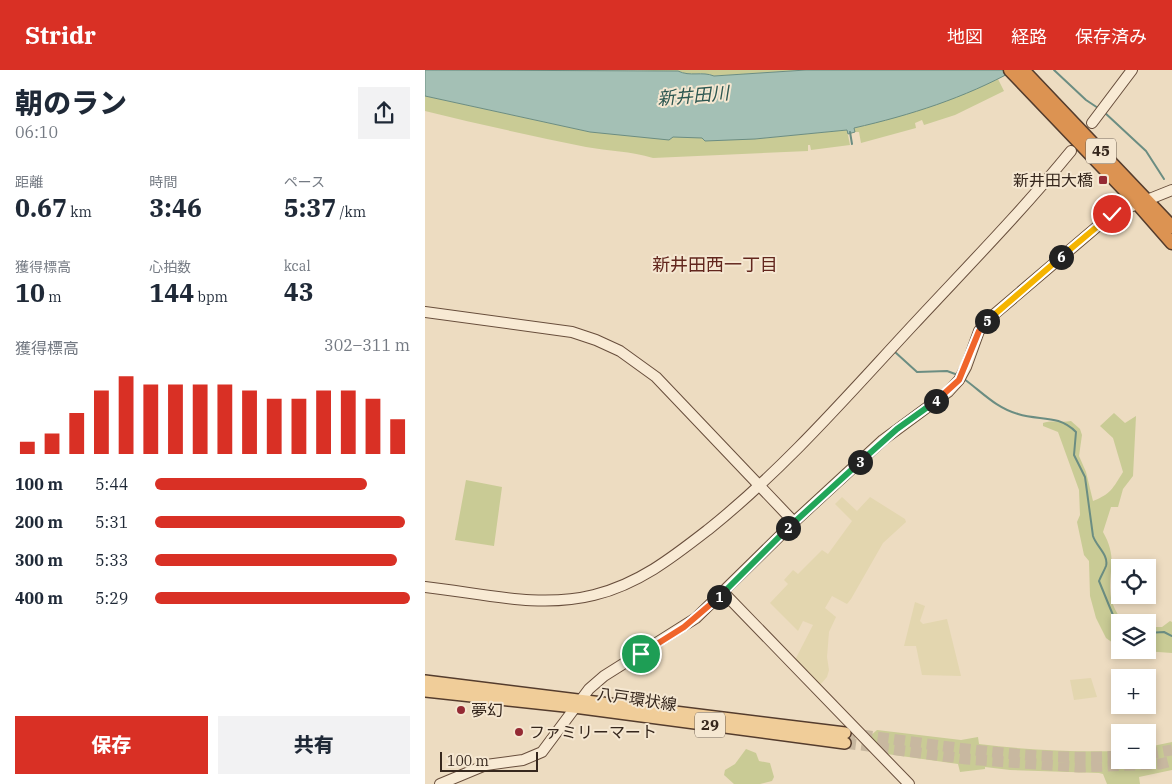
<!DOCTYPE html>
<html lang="ja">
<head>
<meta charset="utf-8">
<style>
  body { margin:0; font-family:"IBM Plex Serif","Noto Sans JP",serif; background:#f2f2f3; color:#1f2937; height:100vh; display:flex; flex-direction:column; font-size:19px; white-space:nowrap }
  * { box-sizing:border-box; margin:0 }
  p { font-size:16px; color:#747a83 }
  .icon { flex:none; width:28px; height:28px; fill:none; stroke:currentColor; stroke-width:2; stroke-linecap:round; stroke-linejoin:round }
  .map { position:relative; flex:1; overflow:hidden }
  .drawer { display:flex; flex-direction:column; background:#fff; width:425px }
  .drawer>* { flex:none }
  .controls { position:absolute; left:686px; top:489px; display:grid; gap:10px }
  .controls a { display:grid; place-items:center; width:45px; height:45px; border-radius:0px; background:#fff; box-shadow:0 2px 8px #0003; font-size:25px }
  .scale { position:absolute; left:15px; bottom:12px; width:98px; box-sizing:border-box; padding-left:5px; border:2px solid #36271d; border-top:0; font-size:14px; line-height:18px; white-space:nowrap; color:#36271d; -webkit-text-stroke:4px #f5e7d1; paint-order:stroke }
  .pin { position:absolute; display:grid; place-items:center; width:42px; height:42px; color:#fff; margin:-21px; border:2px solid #fff; border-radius:50%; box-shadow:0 1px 5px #0007 }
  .km { position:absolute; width:25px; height:25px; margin:-12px; border-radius:50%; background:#222; color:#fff; font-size:14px; line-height:25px; text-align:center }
  .round { display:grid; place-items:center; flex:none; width:52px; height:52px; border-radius:0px; background:#f2f2f3 }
  .head { display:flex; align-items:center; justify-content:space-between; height:85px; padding:0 15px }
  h1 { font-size:28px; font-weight:800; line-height:38px }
  .stats { display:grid; grid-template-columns:repeat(3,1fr); gap:8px; height:85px; padding:5px 15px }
  .stats div { display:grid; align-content:center }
  .stats b { font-size:25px; font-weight:800 }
  .stats small { font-size:14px; font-weight:400 }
  .stats p { font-size:14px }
  .chart { height:140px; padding:10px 15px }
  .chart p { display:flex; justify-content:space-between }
  .chart svg { width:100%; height:90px; margin-top:5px; stroke:#d93025; stroke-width:6 }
  .cta { display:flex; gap:10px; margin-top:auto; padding:10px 15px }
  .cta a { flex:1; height:58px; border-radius:0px; background:#d93025; color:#fff; font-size:20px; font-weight:800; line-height:58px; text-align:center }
  .cta a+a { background:#f2f2f3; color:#1f2937 }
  ul { padding:0 15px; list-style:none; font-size:16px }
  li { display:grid; grid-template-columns:80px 60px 1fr; align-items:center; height:38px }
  li i { height:12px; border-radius:6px; background:#d93025 }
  header { display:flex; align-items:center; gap:30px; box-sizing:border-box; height:70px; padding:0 25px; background:#d93025; color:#fff }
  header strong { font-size:24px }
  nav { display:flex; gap:28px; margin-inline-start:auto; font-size:18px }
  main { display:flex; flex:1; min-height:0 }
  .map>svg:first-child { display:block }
  .farmland { fill:#e3d6af }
  .green { fill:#c9cb95 }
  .water { fill:#a4c0b5; stroke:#6b8d82 }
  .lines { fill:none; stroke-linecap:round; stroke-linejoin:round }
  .stream { stroke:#6b8d82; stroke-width:2 }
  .primary-tunnel { stroke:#c8b8a0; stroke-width:11; stroke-dasharray:11 5.5; stroke-linecap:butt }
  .secondary-casing { stroke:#684e3c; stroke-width:12 }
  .primary-casing { stroke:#543c2d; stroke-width:14 }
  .highway-casing { stroke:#543c2d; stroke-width:15 }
  .secondary { stroke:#f8ead4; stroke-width:10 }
  .primary { stroke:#f0cd99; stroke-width:11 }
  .highway { stroke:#dc9352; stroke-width:12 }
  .split-1-casing { stroke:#fff; stroke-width:10 }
  .split-2-casing { stroke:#fff; stroke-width:10 }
  .split-3-casing { stroke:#fff; stroke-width:10 }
  .split-4-casing { stroke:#fff; stroke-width:10 }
  .split-5-casing { stroke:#fff; stroke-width:10 }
  .split-6-casing { stroke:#fff; stroke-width:10 }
  .split-7-casing { stroke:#fff; stroke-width:10 }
  .split-1 { stroke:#f0652b; stroke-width:6 }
  .split-2 { stroke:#22a559; stroke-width:6 }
  .split-3 { stroke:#22a559; stroke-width:6 }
  .split-4 { stroke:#22a559; stroke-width:6 }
  .split-5 { stroke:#f0652b; stroke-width:6 }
  .split-6 { stroke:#f5b400; stroke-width:6 }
  .split-7 { stroke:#f5b400; stroke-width:6 }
  .poi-dot { fill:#942a34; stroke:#f5e7d1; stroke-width:2 }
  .labels { text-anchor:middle; stroke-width:4; stroke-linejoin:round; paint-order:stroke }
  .shield { fill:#f5e7d1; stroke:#6f6153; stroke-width:1 }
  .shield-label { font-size:15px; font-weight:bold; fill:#36271d }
  .poi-label { font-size:16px; fill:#36271d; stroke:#f5e7d1; text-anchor:start }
  .street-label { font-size:16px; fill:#36271d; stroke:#f5e7d1 }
  .water-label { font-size:18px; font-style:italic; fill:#2c5650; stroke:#f5e7d1 }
  .neighbourhood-label { font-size:18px; fill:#62261d; stroke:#f5e7d1 }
</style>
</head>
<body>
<header>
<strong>Stridr</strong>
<nav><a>地図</a><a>経路</a><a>保存済み</a></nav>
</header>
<main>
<section class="drawer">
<div class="head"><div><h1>朝のラン</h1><p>06:10</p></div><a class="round"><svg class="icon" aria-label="share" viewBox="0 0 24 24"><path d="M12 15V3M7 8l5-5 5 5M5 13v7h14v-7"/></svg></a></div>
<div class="stats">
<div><p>距離</p><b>0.67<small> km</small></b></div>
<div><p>時間</p><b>3:46</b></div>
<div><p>ペース</p><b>5:37<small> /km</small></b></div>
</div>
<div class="stats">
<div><p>獲得標高</p><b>10<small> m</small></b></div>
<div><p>心拍数</p><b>144<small> bpm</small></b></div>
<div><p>kcal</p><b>43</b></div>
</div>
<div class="chart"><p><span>獲得標高</span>302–311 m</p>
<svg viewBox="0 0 160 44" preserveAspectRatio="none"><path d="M5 44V38M15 44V34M25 44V24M35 44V13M45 44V6M55 44V10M65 44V10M75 44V10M85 44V10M95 44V13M105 44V17M115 44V17M125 44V13M135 44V13M145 44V17M155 44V27"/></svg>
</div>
<ul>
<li><b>100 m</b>5:44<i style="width:83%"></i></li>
<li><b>200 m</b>5:31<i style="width:98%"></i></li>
<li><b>300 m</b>5:33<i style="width:95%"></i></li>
<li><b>400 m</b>5:29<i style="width:100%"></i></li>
</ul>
<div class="cta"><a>保存</a><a>共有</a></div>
</section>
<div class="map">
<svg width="747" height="714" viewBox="0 0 747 714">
  <rect width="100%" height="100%" fill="#eddcc1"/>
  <!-- farmland -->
  <path class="farmland" d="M417,427L432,441L445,427L480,449L481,452L458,473L426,529L422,534L407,526L400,538L411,547L404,562L402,587L404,600L402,607L395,615L370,590L388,555L378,551L373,561L345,533L363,514L359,510L368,500L373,504L397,480L403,484L427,451L410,434Z
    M490,532L500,536L495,551L498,554L522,549L536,606L497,605L491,576H479Z
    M666,608L672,627L649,630L645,610Z"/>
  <!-- green -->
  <path class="green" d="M213,0H381L289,6C277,1 265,7 253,1L245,2Z
    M573,9L579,21L530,45L499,55L497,50L490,53L491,58L436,73L434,62H430L429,58C479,46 526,30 573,9Z
    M0,26L165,62L330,69L422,60L425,75L386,80L385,75H383V81L228,88C206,81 183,81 161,77C107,66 53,54 0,41Z
    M689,343L700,353L711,346L708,406L698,419L693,437H686L678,462C694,490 682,501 686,528C688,537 693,545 698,552H695V578L681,568L671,548L665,526L664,491L659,485L652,452L655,445L654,420L633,362L618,356V353C627,350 637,353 646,351L655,359L657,365L654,386L661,402L668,431C686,424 688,418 698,402L688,368L675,356Z
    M41,410L77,417L69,476L30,470Z
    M745,551L747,552V583L705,580H722L723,557H737Z
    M452,660L536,670L553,667L554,674C601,680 648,682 695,681V690H722L723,677L747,672V700L714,707L715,714H682L678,704L674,703L585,700L560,697V699L535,702L533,694L462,684L444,667Z
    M321,679L331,683L334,691L345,693L349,707L347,711L335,714H309L299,705L300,700L310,694Z"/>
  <!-- water -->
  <path class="water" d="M0,0L253,1C265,7 277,1 289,6L381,0H590C539,28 486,45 429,58L430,62L423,64L422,60L330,69L280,71L277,68L248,67L244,70L165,62L0,26Z"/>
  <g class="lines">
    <!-- stream -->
    <path class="stream" d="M629,0L661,30L673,38
      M679,42L721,81L739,109
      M425,62L427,74
      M470,282L492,302L522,301L533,305
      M539,309C557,322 571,338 593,344C615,351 633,344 651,362L649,385L660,407L668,466C671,476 684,485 681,496C679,501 676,506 674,511L690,550L695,555
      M722,563L739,562L747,566"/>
    <!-- primary-tunnel -->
    <path class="primary-tunnel" d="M420,663C511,674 603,692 695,686
      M420,673L541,689L654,697L735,694L747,691
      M722,684L747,680"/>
    <!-- secondary casing -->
    <g class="secondary-casing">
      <path id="secondary" d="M667,53L707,0
        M0,242L147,262L171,270L195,281L231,307L369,452
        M0,517C56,523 114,539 169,525C214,514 248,487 284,459C360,398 423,325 489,254C542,197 597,141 646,81
        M299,523L484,714
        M15,714L61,695L98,690L117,682L164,619L179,606L271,548L369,452L458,370L523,322L534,310L541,297L554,261L566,247L687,144L747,120"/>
    </g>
    <!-- primary casing -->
    <g class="primary-casing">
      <path id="primary" d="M0,611L420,663
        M0,621L149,637L420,673"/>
    </g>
    <!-- highway casing -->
    <g class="highway-casing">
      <path id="highway" d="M585,0L712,133L747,173
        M598,0L747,157"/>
    </g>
    <!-- secondary -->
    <use href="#secondary" class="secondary"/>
    <!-- primary -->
    <use href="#primary" class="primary"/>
    <!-- highway -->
    <use href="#highway" class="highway"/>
  </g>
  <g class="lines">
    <!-- split-1 casing -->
    <g class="split-1-casing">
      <path id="split-1" d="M216,584L259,557L294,527"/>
    </g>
    <!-- split-2 casing -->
    <g class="split-2-casing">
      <path id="split-2" d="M294,527L363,458"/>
    </g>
    <!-- split-3 casing -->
    <g class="split-3-casing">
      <path id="split-3" d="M363,458L435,392"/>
    </g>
    <!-- split-4 casing -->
    <g class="split-4-casing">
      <path id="split-4" d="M435,392L472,359L511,331"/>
    </g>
    <!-- split-5 casing -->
    <g class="split-5-casing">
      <path id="split-5" d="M511,331L534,310L554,261L562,251"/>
    </g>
    <!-- split-6 casing -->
    <g class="split-6-casing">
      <path id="split-6" d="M562,251L636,187"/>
    </g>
    <!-- split-7 casing -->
    <g class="split-7-casing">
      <path id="split-7" d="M636,187L687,144"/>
    </g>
    <!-- split-1 -->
    <use href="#split-1" class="split-1"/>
    <!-- split-2 -->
    <use href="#split-2" class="split-2"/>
    <!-- split-3 -->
    <use href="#split-3" class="split-3"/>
    <!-- split-4 -->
    <use href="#split-4" class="split-4"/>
    <!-- split-5 -->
    <use href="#split-5" class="split-5"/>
    <!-- split-6 -->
    <use href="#split-6" class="split-6"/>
    <!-- split-7 -->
    <use href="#split-7" class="split-7"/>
  </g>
  <!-- markers -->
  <g class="poi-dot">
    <rect x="673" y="105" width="10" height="10" rx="2.5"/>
    <circle cx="36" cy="640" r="5"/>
    <circle cx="94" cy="662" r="5"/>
  </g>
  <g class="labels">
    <!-- shield labels -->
    <g class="shield">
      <rect x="661" y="68.5" width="30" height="25" rx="4"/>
      <rect x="270" y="642.5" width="30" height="25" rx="4"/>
    </g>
    <g class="shield-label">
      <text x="676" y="86">45</text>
      <text x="285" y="660">29</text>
    </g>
    <!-- poi labels -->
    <g class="poi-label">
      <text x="668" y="116" text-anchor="end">新井田大橋</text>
      <text x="46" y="646">夢幻</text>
      <text x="104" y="668">ファミリーマート</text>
    </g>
    <!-- street labels -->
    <g class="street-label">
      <text transform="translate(212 629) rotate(8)" y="6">八戸環状線</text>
    </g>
    <!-- water labels -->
    <g class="water-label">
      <text transform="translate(268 26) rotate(-5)" y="6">新井田川</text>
    </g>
    <!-- neighbourhood labels -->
    <g class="neighbourhood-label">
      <text x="290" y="201">新井田西一丁目</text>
    </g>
  </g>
</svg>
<div class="controls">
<a><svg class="icon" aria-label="locate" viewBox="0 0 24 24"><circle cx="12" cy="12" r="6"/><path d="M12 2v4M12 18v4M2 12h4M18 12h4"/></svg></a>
<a><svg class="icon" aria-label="layers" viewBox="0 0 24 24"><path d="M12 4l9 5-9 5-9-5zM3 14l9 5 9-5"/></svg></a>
<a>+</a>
<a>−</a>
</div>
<div class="scale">100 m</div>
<div class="pin" style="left:216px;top:584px;background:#1e9e55"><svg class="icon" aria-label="arrive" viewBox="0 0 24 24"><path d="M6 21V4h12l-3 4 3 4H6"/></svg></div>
<div class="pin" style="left:687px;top:144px;background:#d93025"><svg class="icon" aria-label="check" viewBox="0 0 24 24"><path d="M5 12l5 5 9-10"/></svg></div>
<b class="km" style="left:294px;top:527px">1</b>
<b class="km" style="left:363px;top:458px">2</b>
<b class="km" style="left:435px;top:392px">3</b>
<b class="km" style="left:511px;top:331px">4</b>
<b class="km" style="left:562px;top:251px">5</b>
<b class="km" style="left:636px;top:187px">6</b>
</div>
</main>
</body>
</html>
